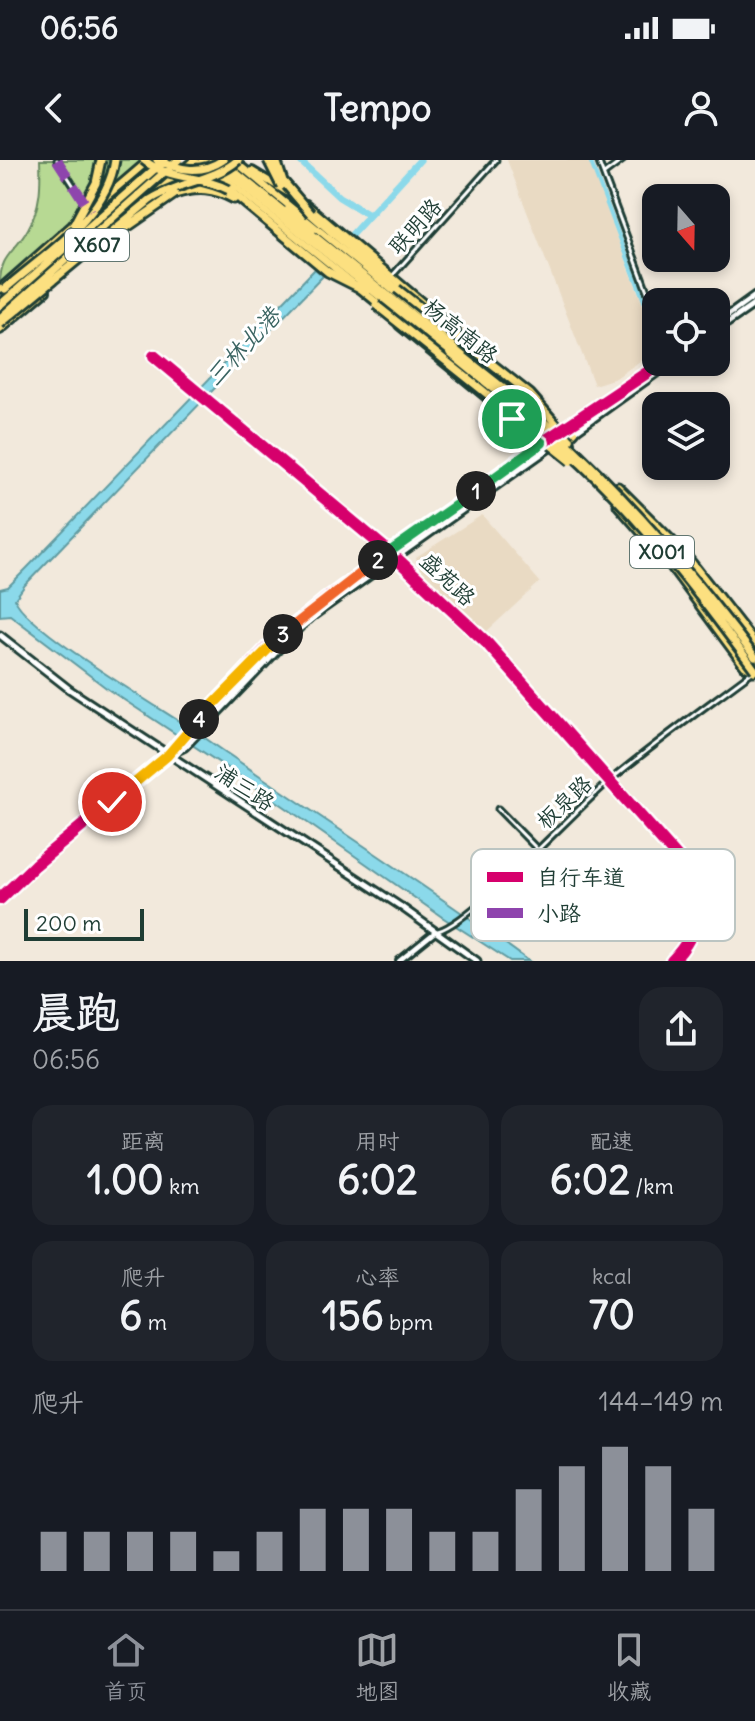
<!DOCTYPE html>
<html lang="zh">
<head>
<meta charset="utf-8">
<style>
  body { margin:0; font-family:Delius,"LXGW WenKai TC",sans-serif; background:#20242c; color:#f1f3f6; height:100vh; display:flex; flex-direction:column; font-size:30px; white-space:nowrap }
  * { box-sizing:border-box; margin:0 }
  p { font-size:26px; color:#9ea1a6 }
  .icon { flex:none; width:44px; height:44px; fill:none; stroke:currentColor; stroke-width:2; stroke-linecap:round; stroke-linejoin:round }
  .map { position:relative; height:801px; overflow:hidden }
  .details { display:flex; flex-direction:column; background:#171b24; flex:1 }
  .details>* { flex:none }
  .needle { width:52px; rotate:160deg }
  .tools { position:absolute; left:642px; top:24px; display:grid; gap:16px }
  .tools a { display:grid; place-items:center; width:88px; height:88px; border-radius:16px; background:#171b24; box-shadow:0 4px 12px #0003; font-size:40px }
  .scale { position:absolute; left:24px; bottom:20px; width:120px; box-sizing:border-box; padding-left:8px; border:4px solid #1f3d34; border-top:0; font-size:22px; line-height:28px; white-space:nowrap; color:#1f3d34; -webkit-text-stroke:6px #fff; paint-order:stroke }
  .pin { position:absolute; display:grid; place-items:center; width:68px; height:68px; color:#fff; margin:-34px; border:4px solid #fff; border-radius:50%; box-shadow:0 2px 8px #0007 }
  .km { position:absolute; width:40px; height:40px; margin:-20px; border-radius:50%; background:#222; color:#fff; font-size:22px; line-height:40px; text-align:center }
  .round { display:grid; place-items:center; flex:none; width:84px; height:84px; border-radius:24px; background:#20242c }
  .head { display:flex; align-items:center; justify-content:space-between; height:136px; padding:0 32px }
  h1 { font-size:44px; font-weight:700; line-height:60px }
  .metrics { display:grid; grid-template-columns:repeat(3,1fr); gap:12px; height:136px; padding:8px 32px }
  .metrics div { display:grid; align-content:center; border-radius:20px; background:#20242c; text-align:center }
  .metrics b { font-size:40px; font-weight:700 }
  .metrics small { font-size:22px; font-weight:400 }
  .metrics p { font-size:22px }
  .chart { height:224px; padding:16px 32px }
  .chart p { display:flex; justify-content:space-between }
  .chart svg { width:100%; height:144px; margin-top:8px; stroke:#8c9099; stroke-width:6 }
  .status { display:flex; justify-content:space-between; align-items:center; height:56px; padding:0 40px; background:#171b24; direction:ltr }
  .status svg { height:22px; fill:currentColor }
  header { display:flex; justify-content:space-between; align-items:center; height:104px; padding:0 32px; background:#171b24; font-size:36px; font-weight:700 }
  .dock { display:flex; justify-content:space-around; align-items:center; height:112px; border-top:2px solid #363941; background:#171b24; font-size:22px; color:#9ea1a6 }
  .dock a { display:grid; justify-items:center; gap:4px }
  .dock .active { color:#8c9099 }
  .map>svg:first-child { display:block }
  .built { fill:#e9dac3 }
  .green { fill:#b7d993; stroke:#6b8b64; stroke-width:2 }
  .water { fill:#8bd9ea; stroke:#609ba1; stroke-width:2 }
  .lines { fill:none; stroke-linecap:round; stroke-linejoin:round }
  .canal { stroke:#8bd9ea; stroke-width:4 }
  .river { stroke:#8bd9ea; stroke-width:7 }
  .minor-casing { stroke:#1f3d34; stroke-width:9 }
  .tertiary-casing { stroke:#1f3d34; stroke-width:10 }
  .secondary-casing { stroke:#1f3d34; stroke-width:11 }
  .primary-casing { stroke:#1f3d34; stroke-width:12 }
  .trunk-casing { stroke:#1f3d34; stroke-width:13 }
  .minor { stroke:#fff; stroke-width:3 }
  .tertiary { stroke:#fff; stroke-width:4 }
  .secondary { stroke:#fff; stroke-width:5 }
  .primary { stroke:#fce080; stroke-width:6 }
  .trunk { stroke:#fce080; stroke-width:7 }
  .trunk-bridge-casing { stroke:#1f3d34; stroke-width:13; stroke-linecap:butt }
  .trunk-bridge { stroke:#fce080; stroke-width:7 }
  .quiet { stroke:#8e44ad; stroke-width:10; stroke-dasharray:20 10; stroke-linecap:butt }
  .cycleway-casing { stroke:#fff; stroke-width:17 }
  .cycleway { stroke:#d6006c; stroke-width:12 }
  .split-1-casing { stroke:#fff; stroke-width:16 }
  .split-2-casing { stroke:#fff; stroke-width:16 }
  .split-3-casing { stroke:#fff; stroke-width:16 }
  .split-4-casing { stroke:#fff; stroke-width:16 }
  .split-5-casing { stroke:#fff; stroke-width:16 }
  .split-1 { stroke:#22a559; stroke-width:10 }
  .split-2 { stroke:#22a559; stroke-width:10 }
  .split-3 { stroke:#f0652b; stroke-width:10 }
  .split-4 { stroke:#f5b400; stroke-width:10 }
  .split-5 { stroke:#f5b400; stroke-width:10 }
  .labels { text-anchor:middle; stroke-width:6; stroke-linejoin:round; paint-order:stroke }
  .shield { fill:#fff; stroke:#627771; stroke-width:2 }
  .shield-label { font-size:20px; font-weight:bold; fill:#1f3d34 }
  .street-label { font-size:22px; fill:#1f3d34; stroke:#fff }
  .water-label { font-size:24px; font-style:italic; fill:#3a6462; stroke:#fff }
  .key { fill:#fff; stroke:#bcc5c2; stroke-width:2 }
  .key-label { font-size:22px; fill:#1f3d34 }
</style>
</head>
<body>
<div class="status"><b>06:56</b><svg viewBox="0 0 49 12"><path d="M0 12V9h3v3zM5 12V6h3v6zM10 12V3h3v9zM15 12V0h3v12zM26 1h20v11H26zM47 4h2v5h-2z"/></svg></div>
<header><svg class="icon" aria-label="back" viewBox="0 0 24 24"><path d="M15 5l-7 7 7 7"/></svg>Tempo<svg class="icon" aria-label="person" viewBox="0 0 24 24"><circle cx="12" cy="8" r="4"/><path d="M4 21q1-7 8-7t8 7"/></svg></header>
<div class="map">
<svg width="755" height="801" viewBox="0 0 755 801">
  <rect width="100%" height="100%" fill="#f2e9dc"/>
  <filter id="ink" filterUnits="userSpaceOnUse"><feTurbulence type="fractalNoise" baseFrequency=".0125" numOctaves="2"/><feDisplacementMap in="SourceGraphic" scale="16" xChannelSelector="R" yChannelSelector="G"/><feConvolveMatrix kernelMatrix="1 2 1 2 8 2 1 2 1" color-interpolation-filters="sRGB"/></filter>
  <g filter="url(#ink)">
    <!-- built -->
    <path class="built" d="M507,0H587L590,4L656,180V190L616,218L594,225Z
      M482,355L540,422L485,473L420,410L416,397Z"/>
    <!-- green -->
    <path class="green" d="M40,0H142L0,124C0,94 15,93 28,69C41,46 41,25 40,0Z"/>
    <!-- water -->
    <path class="water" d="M315,109L323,116L25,425L15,439C25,469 172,555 205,578C312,653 424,723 529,801H510L442,757L265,633L109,530L10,455L0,456V429L8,427L27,408Z"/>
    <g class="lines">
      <!-- canal -->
      <path class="canal" d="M590,0L656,172"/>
      <!-- river -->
      <path class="river" d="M299,0L339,37L369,55
        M344,83L420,0"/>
      <!-- minor casing -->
      <g class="minor-casing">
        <path id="minor" d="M57,0L90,51
          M598,0L656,155
          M604,14L623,0
          M392,116L496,0
          M154,196L390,394
          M396,399L486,482L683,704C702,741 702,771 672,801
          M498,649L590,743
          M438,771C473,761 572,653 607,623C653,584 704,548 752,512"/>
      </g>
      <!-- tertiary casing -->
      <g class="tertiary-casing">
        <path id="tertiary" d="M399,801L435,772"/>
      </g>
      <!-- secondary casing -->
      <g class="secondary-casing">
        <path id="secondary" d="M716,164L755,136
          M716,171L755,144
          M561,271L663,202
          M573,273L672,202
          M0,475L69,529L400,746L477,801
          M168,595L267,488L305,456L543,283
          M0,739L35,705L167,596L185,587L306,461L554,285"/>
      </g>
      <!-- primary casing -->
      <g class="primary-casing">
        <path id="primary" d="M193,0L232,29
          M202,0L391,154
          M233,0L524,238L547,261
          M252,11L297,38
          M153,36L194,0
          M100,42L149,0
          M306,44L456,171
          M288,49L313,70
          M0,129L76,62
          M399,165L542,283H549
          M0,170L46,131
          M571,283L570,277L575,272
          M735,484L742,487L755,503"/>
      </g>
      <!-- trunk casing -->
      <g class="trunk-casing">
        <path id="trunk" d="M211,0L450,193
          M225,4L453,188
          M229,30L328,112L366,131
          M175,34C197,27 214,28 234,39
          M311,54L397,129
          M618,327L683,392L755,484
          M618,345L671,406L745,506L754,511"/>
      </g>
      <!-- minor -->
      <use href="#minor" class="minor"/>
      <!-- tertiary -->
      <use href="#tertiary" class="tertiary"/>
      <!-- secondary -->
      <use href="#secondary" class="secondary"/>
      <!-- primary -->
      <use href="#primary" class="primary"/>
      <!-- trunk -->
      <use href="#trunk" class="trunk"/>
      <!-- trunk-bridge casing -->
      <g class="trunk-bridge-casing">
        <path id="trunk-bridge" d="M144,0C167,20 202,15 229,30
          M157,0C179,10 201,15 223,0
          M268,0L281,26
          M276,0L283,21L311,54
          M74,64L96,23L101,0
          M107,81L175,34
          M5,129C46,93 107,57 115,0
          M397,129L530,234L570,280
          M0,145L165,0
          M376,145L571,301
          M0,158L178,0
          M0,164L150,40C177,22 214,21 238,0
          M453,188C486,215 521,241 552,269C628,338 693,415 755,497
          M450,193C505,238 562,282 612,334C664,388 710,449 755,510"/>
      </g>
      <!-- trunk-bridge -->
      <use href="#trunk-bridge" class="trunk-bridge"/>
      <!-- quiet -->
      <path class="quiet" d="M57,0L90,51"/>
      <!-- cycleway casing -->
      <g class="cycleway-casing">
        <path id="cycleway" d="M154,196L394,396L486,482L683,704C702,741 702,771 672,801
          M0,739L35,705L167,596L267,488L325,440L542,283L663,202"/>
      </g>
      <!-- cycleway -->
      <use href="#cycleway" class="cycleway"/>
    </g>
  </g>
  <g class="lines" filter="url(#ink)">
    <!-- split-1 casing -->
    <g class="split-1-casing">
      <path id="split-1" d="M476,331L542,283L512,259"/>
    </g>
    <!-- split-2 casing -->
    <g class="split-2-casing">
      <path id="split-2" d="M378,400L476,331"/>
    </g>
    <!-- split-3 casing -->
    <g class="split-3-casing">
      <path id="split-3" d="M283,474L378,400"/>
    </g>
    <!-- split-4 casing -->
    <g class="split-4-casing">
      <path id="split-4" d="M199,559L283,474"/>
    </g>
    <!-- split-5 casing -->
    <g class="split-5-casing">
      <path id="split-5" d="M112,642L167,596L199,559"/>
    </g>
    <!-- split-1 -->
    <use href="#split-1" class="split-1"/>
    <!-- split-2 -->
    <use href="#split-2" class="split-2"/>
    <!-- split-3 -->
    <use href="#split-3" class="split-3"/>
    <!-- split-4 -->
    <use href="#split-4" class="split-4"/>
    <!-- split-5 -->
    <use href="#split-5" class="split-5"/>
  </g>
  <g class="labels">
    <!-- shield labels -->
    <g class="shield">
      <rect x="65" y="69" width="64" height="32" rx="6"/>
      <rect x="630" y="376" width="64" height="32" rx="6"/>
    </g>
    <g class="shield-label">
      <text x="97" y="92">X607</text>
      <text x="662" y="399">X001</text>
    </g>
    <!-- street labels -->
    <g class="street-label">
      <text transform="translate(415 66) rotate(-48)" y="8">联明路</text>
      <text transform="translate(461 171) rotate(39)" y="8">杨高南路</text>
      <text transform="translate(448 419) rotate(43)" y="8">盛苑路</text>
      <text transform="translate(245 627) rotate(33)" y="8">浦三路</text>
      <text transform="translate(564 642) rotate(-43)" y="8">板泉路</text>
    </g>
    <!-- water labels -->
    <g class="water-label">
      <text transform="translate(243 187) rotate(-47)" y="8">三林北港</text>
    </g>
  </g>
  <!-- legend -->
  <rect x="471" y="689" width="264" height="92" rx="12" class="key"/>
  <rect x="487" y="712" width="36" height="10" fill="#d6006c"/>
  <rect x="487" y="748" width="36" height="10" fill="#8e44ad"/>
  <g class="key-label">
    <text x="537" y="725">自行车道</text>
    <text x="537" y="761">小路</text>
  </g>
</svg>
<div class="tools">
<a><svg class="needle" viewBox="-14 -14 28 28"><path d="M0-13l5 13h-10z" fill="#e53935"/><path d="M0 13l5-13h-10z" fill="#9ea1a6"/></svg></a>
<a><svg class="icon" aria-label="locate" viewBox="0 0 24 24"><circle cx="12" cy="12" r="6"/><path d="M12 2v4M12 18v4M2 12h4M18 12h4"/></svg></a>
<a><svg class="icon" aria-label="layers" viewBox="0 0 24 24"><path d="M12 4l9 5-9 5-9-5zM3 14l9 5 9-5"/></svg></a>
</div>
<div class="scale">200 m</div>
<div class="pin" style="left:512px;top:259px;background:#1e9e55"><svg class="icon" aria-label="arrive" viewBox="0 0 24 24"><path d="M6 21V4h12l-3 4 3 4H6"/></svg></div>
<div class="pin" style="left:112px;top:642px;background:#d93025"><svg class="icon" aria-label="check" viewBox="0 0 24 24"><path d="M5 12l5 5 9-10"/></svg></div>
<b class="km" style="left:476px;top:331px">1</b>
<b class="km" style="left:378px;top:400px">2</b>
<b class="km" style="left:283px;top:474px">3</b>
<b class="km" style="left:199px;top:559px">4</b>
</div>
<section class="details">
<div class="head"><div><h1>晨跑</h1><p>06:56</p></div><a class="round"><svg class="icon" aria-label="share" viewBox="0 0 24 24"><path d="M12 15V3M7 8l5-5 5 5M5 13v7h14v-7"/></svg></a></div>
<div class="metrics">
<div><p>距离</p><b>1.00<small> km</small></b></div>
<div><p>用时</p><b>6:02</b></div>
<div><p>配速</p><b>6:02<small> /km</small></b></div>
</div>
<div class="metrics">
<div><p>爬升</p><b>6<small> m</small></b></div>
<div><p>心率</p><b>156<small> bpm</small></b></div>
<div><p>kcal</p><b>70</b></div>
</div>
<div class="chart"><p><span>爬升</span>144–149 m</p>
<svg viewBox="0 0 160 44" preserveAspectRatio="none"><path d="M5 44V32M15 44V32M25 44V32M35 44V32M45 44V38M55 44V32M65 44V25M75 44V25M85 44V25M95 44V32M105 44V32M115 44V19M125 44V12M135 44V6M145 44V12M155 44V25"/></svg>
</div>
</section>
<nav class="dock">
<a class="active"><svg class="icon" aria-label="home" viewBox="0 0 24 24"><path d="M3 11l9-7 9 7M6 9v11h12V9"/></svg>首页</a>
<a><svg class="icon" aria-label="map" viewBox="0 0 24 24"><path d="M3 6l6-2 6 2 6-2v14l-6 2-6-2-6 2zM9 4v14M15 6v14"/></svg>地图</a>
<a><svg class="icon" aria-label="saved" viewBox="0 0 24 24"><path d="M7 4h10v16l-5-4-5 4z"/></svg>收藏</a>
</nav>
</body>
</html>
